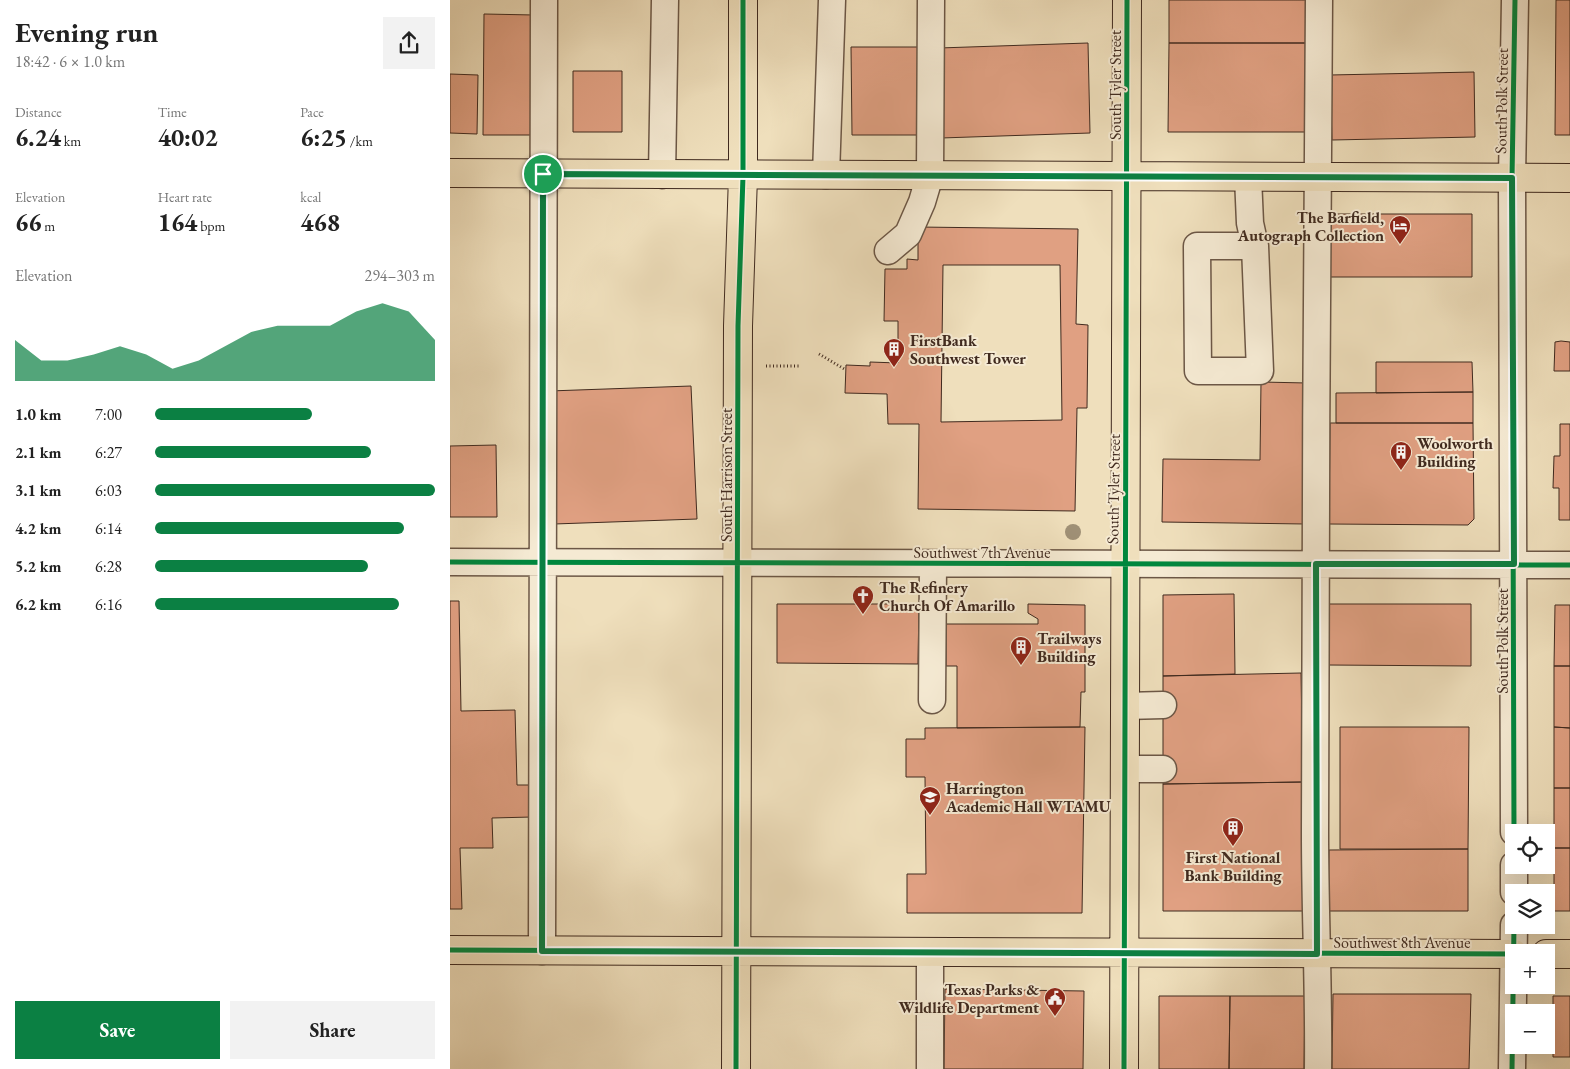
<!DOCTYPE html>
<html lang="en">
<head>
<meta charset="utf-8">
<style>
  body { margin:0; font-family:"EB Garamond",serif; background:#f2f2f2; color:#222; height:100vh; display:flex; flex-direction:column; font-size:19px; white-space:nowrap }
  * { box-sizing:border-box; margin:0 }
  p { font-size:16px; color:#767676 }
  .icon { flex:none; width:28px; height:28px; fill:none; stroke:currentColor; stroke-width:2; stroke-linecap:round; stroke-linejoin:round }
  .map { position:relative; flex:1; overflow:hidden }
  .panel { display:flex; flex-direction:column; background:#fff; width:450px }
  .panel>* { flex:none }
  .tools { position:absolute; left:1055px; top:824px; display:grid; gap:10px }
  .tools a { display:grid; place-items:center; width:50px; height:50px; border-radius:0px; background:#fff; box-shadow:0 5px 20px #0002; font-size:25px }
  .pin { position:absolute; display:grid; place-items:center; width:42px; height:42px; color:#fff; margin:-21px; border:2px solid #fff; border-radius:50%; box-shadow:0 1px 5px #0007 }
  .round { display:grid; place-items:center; flex:none; width:52px; height:52px; border-radius:0px; background:#f2f2f2 }
  .head { display:flex; align-items:center; justify-content:space-between; height:85px; padding:0 15px }
  h1 { font-size:28px; font-weight:700; line-height:38px }
  .metrics { display:grid; grid-template-columns:repeat(3,1fr); gap:8px; height:85px; padding:5px 15px }
  .metrics div { display:grid; align-content:center }
  .metrics b { font-size:25px; font-weight:700 }
  .metrics small { font-size:14px; font-weight:400 }
  .metrics p { font-size:14px }
  .chart { height:140px; padding:10px 15px }
  .chart p { display:flex; justify-content:space-between }
  .chart svg { width:100%; height:90px; margin-top:5px; fill:#0b8043; opacity:.7 }
  .button { display:flex; gap:10px; margin-top:auto; padding:10px 15px }
  .button a { flex:1; height:58px; border-radius:0px; background:#0b8043; color:#fff; font-size:20px; font-weight:700; line-height:58px; text-align:center }
  .button a+a { background:#f2f2f2; color:#222 }
  ul { padding:0 15px; list-style:none; font-size:16px }
  li { display:grid; grid-template-columns:80px 60px 1fr; align-items:center; height:38px }
  li i { height:12px; border-radius:6px; background:#0b8043 }
  main { display:flex; flex:1; min-height:0 }
  .map>svg:first-child { display:block }
  .building { fill:#e0a082; stroke:#402a1f; fill-rule:evenodd }
  .lines { fill:none; stroke-linecap:round; stroke-linejoin:round }
  .minor-casing { stroke:#6c5746; stroke-width:29 }
  .major-casing { stroke:#402a1f; stroke-width:30 }
  .path { stroke:#402a1f; stroke-width:3; stroke-dasharray:1 2.5; stroke-linecap:butt }
  .minor { stroke:#f5ead3; stroke-width:26 }
  .major { stroke:#efdfbc; stroke-width:28 }
  .cycleway-casing { stroke:#f5ead3; stroke-width:8 }
  .cycleway { stroke:#00873e; stroke-width:5 }
  .tree { fill:#9f9076 }
  .route-casing { stroke:#fff; stroke-width:10 }
  .route { stroke:#0b8043; stroke-width:6 }
  .labels { text-anchor:middle; stroke-width:4; stroke-linejoin:round; paint-order:stroke }
  .street-label { font-size:16px; fill:#402a1f; stroke:#f5ead3 }
  .poi-label { font-size:16px; font-weight:bold; fill:#402a1f; stroke:#f5ead3; text-anchor:start }
</style>
</head>
<body>
<main>
<section class="panel">
<div class="head"><div><h1>Evening run</h1><p>18:42 · 6 × 1.0 km</p></div><a class="round"><svg class="icon" aria-label="share" viewBox="0 0 24 24"><path d="M12 15V3M7 8l5-5 5 5M5 13v7h14v-7"/></svg></a></div>
<div class="metrics">
<div><p>Distance</p><b>6.24<small> km</small></b></div>
<div><p>Time</p><b>40:02</b></div>
<div><p>Pace</p><b>6:25<small> /km</small></b></div>
</div>
<div class="metrics">
<div><p>Elevation</p><b>66<small> m</small></b></div>
<div><p>Heart rate</p><b>164<small> bpm</small></b></div>
<div><p>kcal</p><b>468</b></div>
</div>
<div class="chart"><p><span>Elevation</span>294–303 m</p>
<svg viewBox="0 0 160 44" preserveAspectRatio="none"><path d="M0 44V24L10 34L20 34L30 31L40 27L50 31L60 38L70 34L80 27L90 20L100 17L110 17L120 17L130 10L140 6L150 10L160 24V44z"/></svg>
</div>
<ul>
<li><b>1.0 km</b>7:00<i style="width:56%"></i></li>
<li><b>2.1 km</b>6:27<i style="width:77%"></i></li>
<li><b>3.1 km</b>6:03<i style="width:100%"></i></li>
<li><b>4.2 km</b>6:14<i style="width:89%"></i></li>
<li><b>5.2 km</b>6:28<i style="width:76%"></i></li>
<li><b>6.2 km</b>6:16<i style="width:87%"></i></li>
</ul>
<div class="button"><a>Save</a><a>Share</a></div>
</section>
<div class="map">
<svg width="1120" height="1069" viewBox="0 0 1120 1069">
  <rect width="100%" height="100%" fill="#efdfbc"/>
  <filter id="stains"><feTurbulence type="fractalNoise" baseFrequency=".004" numOctaves="4"/><feColorMatrix values="0 0 0 0 .2 0 0 0 0 .09 0 0 0 0 .02 0 0 0 .5 -.17"/></filter>
  <radialGradient id="worn" r=".72"><stop offset=".6" stop-color="#630" stop-opacity="0"/><stop offset="1" stop-color="#630" stop-opacity=".3"/></radialGradient>
  <!-- building -->
  <path class="building" d="M719,0H859V43H719Z
    M1106,0H1120V135H1105Z
    M34,14L84,15L83,135H33Z
    M638,43L640,133L491,138L489,48Z
    M719,43H859L858,132H718Z
    M401,47H471L472,135H402Z
    M123,71H172V132H123Z
    M1024,72L1025,137L882,140L880,75Z
    M0,74L28,75L27,134L0,133Z
    M879,214H1022V277H879Z
    M468,227L628,229L626,324L638,325L637,408H627L625,511L468,509L469,424H438L437,394L395,393L396,365L420,366V362L448,363V321H434L435,269H457V259L468,260ZM493,265H610L612,420L491,422Z
    M1111,341L1120,342V371H1104L1105,342Z
    M926,362H1022L1023,392L926,393Z
    M811,382L857,383L855,524L712,522L713,459L810,460Z
    M241,386L247,519L104,524L99,391Z
    M1023,392V423H886V393Z
    M880,423H1023L1024,519L1018,525L879,524Z
    M1110,424H1120V520H1109V488H1103L1104,456H1110Z
    M46,445L47,517H0V446Z
    M784,594L785,674L713,676V595Z
    M0,601H9L11,711L65,710L67,785H81L82,817L42,818L43,848H10L12,909H0Z
    M327,604H469L468,664L327,663Z
    M578,604L635,605V692H631L630,727L507,728V666H496V624H588V619L578,613Z
    M878,604H1021V666L878,665Z
    M1105,605H1120V666H1104Z
    M1104,666H1120V728L1104,727Z
    M851,673L853,782L713,784V676Z
    M635,727L632,913H457V874H476L475,777H456V739H475V728Z
    M890,727H1019L1018,849H890Z
    M1104,727L1120,728V788H1104Z
    M853,782L854,911H713V784Z
    M1104,788H1120V848H1104Z
    M1104,848H1120V911H1104Z
    M1018,849V911H878L879,850Z
    M495,989L634,991L633,1069H494Z
    M883,994H1021L1019,1069H882Z
    M709,996H780L779,1069H709Z
    M780,996H855L854,1069H779Z
    M1103,996H1120V1057H1103Z"/>
  <g class="lines">
    <!-- minor casing -->
    <g class="minor-casing">
      <path id="minor" d="M212,175L215,0
        M376,175L382,0
        M798,177L800,223L805,246H747L748,371H810L805,246
        M438,251L458,234L472,202L480,175L481,0
        M0,562L1120,565
        M482,700L483,564
        M675,706L713,705
        M675,769H713
        M1064,832L1062,178L1065,0
        M1064,892V865
        M92,951L94,0
        M480,1069V952
        M868,1069C869,990 865,912 865,833C866,555 866,278 869,0
        M1062,1069L1064,925"/>
    </g>
    <!-- major casing -->
    <g class="major-casing">
      <path id="major" d="M0,173L1120,178
        M0,950L1064,954
        M1096,954H1120
        M286,1069L288,326L293,176V0
        M674,1069L677,0"/>
    </g>
    <!-- path -->
    <path class="path" d="M369,354L396,370
      M316,366H349"/>
    <!-- minor -->
    <use href="#minor" class="minor"/>
    <!-- major -->
    <use href="#major" class="major"/>
    <!-- cycleway casing -->
    <g class="cycleway-casing">
      <path id="cycleway" d="M0,562L1120,565
        M1064,832L1062,178L1065,0
        M0,950L1064,954
        M286,1069L288,326L293,176V0
        M674,1069L677,0
        M1062,1069L1064,925"/>
    </g>
    <!-- cycleway -->
    <use href="#cycleway" class="cycleway"/>
  </g>
  <!-- trees -->
  <circle class="tree" cx="623" cy="532" r="8"/>
  <g class="lines">
    <!-- route casing -->
    <g class="route-casing">
      <path id="route" d="M93,174L1062,178L1064,564H866L867,954L92,951Z"/>
    </g>
    <!-- route -->
    <use href="#route" class="route"/>
  </g>
  <!-- icons -->
  <defs>
    <g id="hotel-pin" transform="scale(1.125)"><path d="M0 17L-7.5 6A9.5 9.5 0 1 1 7.5 6Z" fill="#8f2418" stroke="#f5ead3"/><path d="M-6-4.5h1.5V1H6V5H4.5V3h-9V5H-6ZM-4 0a1.8 1.8 0 1 1 3.6 0ZM.5 0V-2.5h3Q6-2.5 6 0Z" fill="#fff"/></g>
    <g id="building-pin" transform="scale(1.125)"><path d="M0 17L-7.5 6A9.5 9.5 0 1 1 7.5 6Z" fill="#8f2418" stroke="#f5ead3"/><path d="M-4-6H4V6H1V3H-1V6H-4ZM-2.5-4.3h1.7v1.8h-1.7ZM.8-4.3h1.7v1.8H.8ZM-2.5-1h1.7V.8h-1.7ZM.8-1h1.7V.8H.8Z" fill="#fff"/></g>
    <g id="church-pin" transform="scale(1.125)"><path d="M0 17L-7.5 6A9.5 9.5 0 1 1 7.5 6Z" fill="#8f2418" stroke="#f5ead3"/><path d="M-1.2-6h2.4v3.5h3.3v2.4h-3.3V6h-2.4V-.1h-3.3v-2.4h3.3Z" fill="#fff"/></g>
    <g id="university-pin" transform="scale(1.125)"><path d="M0 17L-7.5 6A9.5 9.5 0 1 1 7.5 6Z" fill="#8f2418" stroke="#f5ead3"/><path d="M0-5L7-2L0 1L-7-2ZM-4 1L0 2.5L4 1V4Q0 6-4 4Z" fill="#fff"/></g>
    <g id="civic-pin" transform="scale(1.125)"><path d="M0 17L-7.5 6A9.5 9.5 0 1 1 7.5 6Z" fill="#8f2418" stroke="#f5ead3"/><path d="M-.6-6.5H3V-4.5H.6V-3L4-1V1h2V6H-6V1h2V-1L-.6-3ZM-1.2 2.5V6h2.4V2.5Z" fill="#fff"/></g>
  </defs>
  <g fill-rule="evenodd">
    <use href="#hotel-pin" x="950" y="226"/>
    <use href="#building-pin" x="444" y="349"/>
    <use href="#building-pin" x="951" y="452"/>
    <use href="#church-pin" x="413" y="596"/>
    <use href="#building-pin" x="571" y="647"/>
    <use href="#university-pin" x="480" y="797"/>
    <use href="#building-pin" x="783" y="828"/>
    <use href="#civic-pin" x="605" y="998"/>
  </g>
  <g class="labels">
    <!-- street labels -->
    <g class="street-label">
      <text transform="translate(665 85) rotate(-90)" y="6">South Tyler Street</text>
      <text transform="translate(1051 101) rotate(-89)" y="6">South Polk Street</text>
      <text transform="translate(276 475) rotate(-90)" y="6">South Harrison Street</text>
      <text transform="translate(663 489) rotate(-89)" y="6">South Tyler Street</text>
      <text x="532" y="558">Southwest 7th Avenue</text>
      <text transform="translate(1052 641) rotate(-90)" y="6">South Polk Street</text>
      <text x="952" y="948">Southwest 8th Avenue</text>
    </g>
    <!-- poi labels -->
    <g class="poi-label">
      <text x="934" y="223" text-anchor="end">The Barfield,<tspan x="934" dy="18">Autograph Collection</tspan></text>
      <text x="460" y="346">FirstBank<tspan x="460" dy="18">Southwest Tower</tspan></text>
      <text x="967" y="449">Woolworth<tspan x="967" dy="18">Building</tspan></text>
      <text x="429" y="593">The Refinery<tspan x="429" dy="18">Church Of Amarillo</tspan></text>
      <text x="587" y="644">Trailways<tspan x="587" dy="18">Building</tspan></text>
      <text x="496" y="794">Harrington<tspan x="496" dy="18">Academic Hall WTAMU</tspan></text>
      <text x="783" y="863" text-anchor="middle">First National<tspan x="783" dy="18">Bank Building</tspan></text>
      <text x="589" y="995" text-anchor="end">Texas Parks &amp;<tspan x="589" dy="18">Wildlife Department</tspan></text>
    </g>
  </g>
  <rect width="100%" height="100%" filter="url(#stains)"/>
  <rect width="100%" height="100%" fill="url(#worn)"/>
</svg>
<div class="tools">
<a><svg class="icon" aria-label="locate" viewBox="0 0 24 24"><circle cx="12" cy="12" r="6"/><path d="M12 2v4M12 18v4M2 12h4M18 12h4"/></svg></a>
<a><svg class="icon" aria-label="layers" viewBox="0 0 24 24"><path d="M12 4l9 5-9 5-9-5zM3 14l9 5 9-5"/></svg></a>
<a>+</a>
<a>−</a>
</div>
<div class="pin" style="left:93px;top:174px;background:#1e9e55"><svg class="icon" aria-label="arrive" viewBox="0 0 24 24"><path d="M6 21V4h12l-3 4 3 4H6"/></svg></div>
</div>
</main>
</body>
</html>
